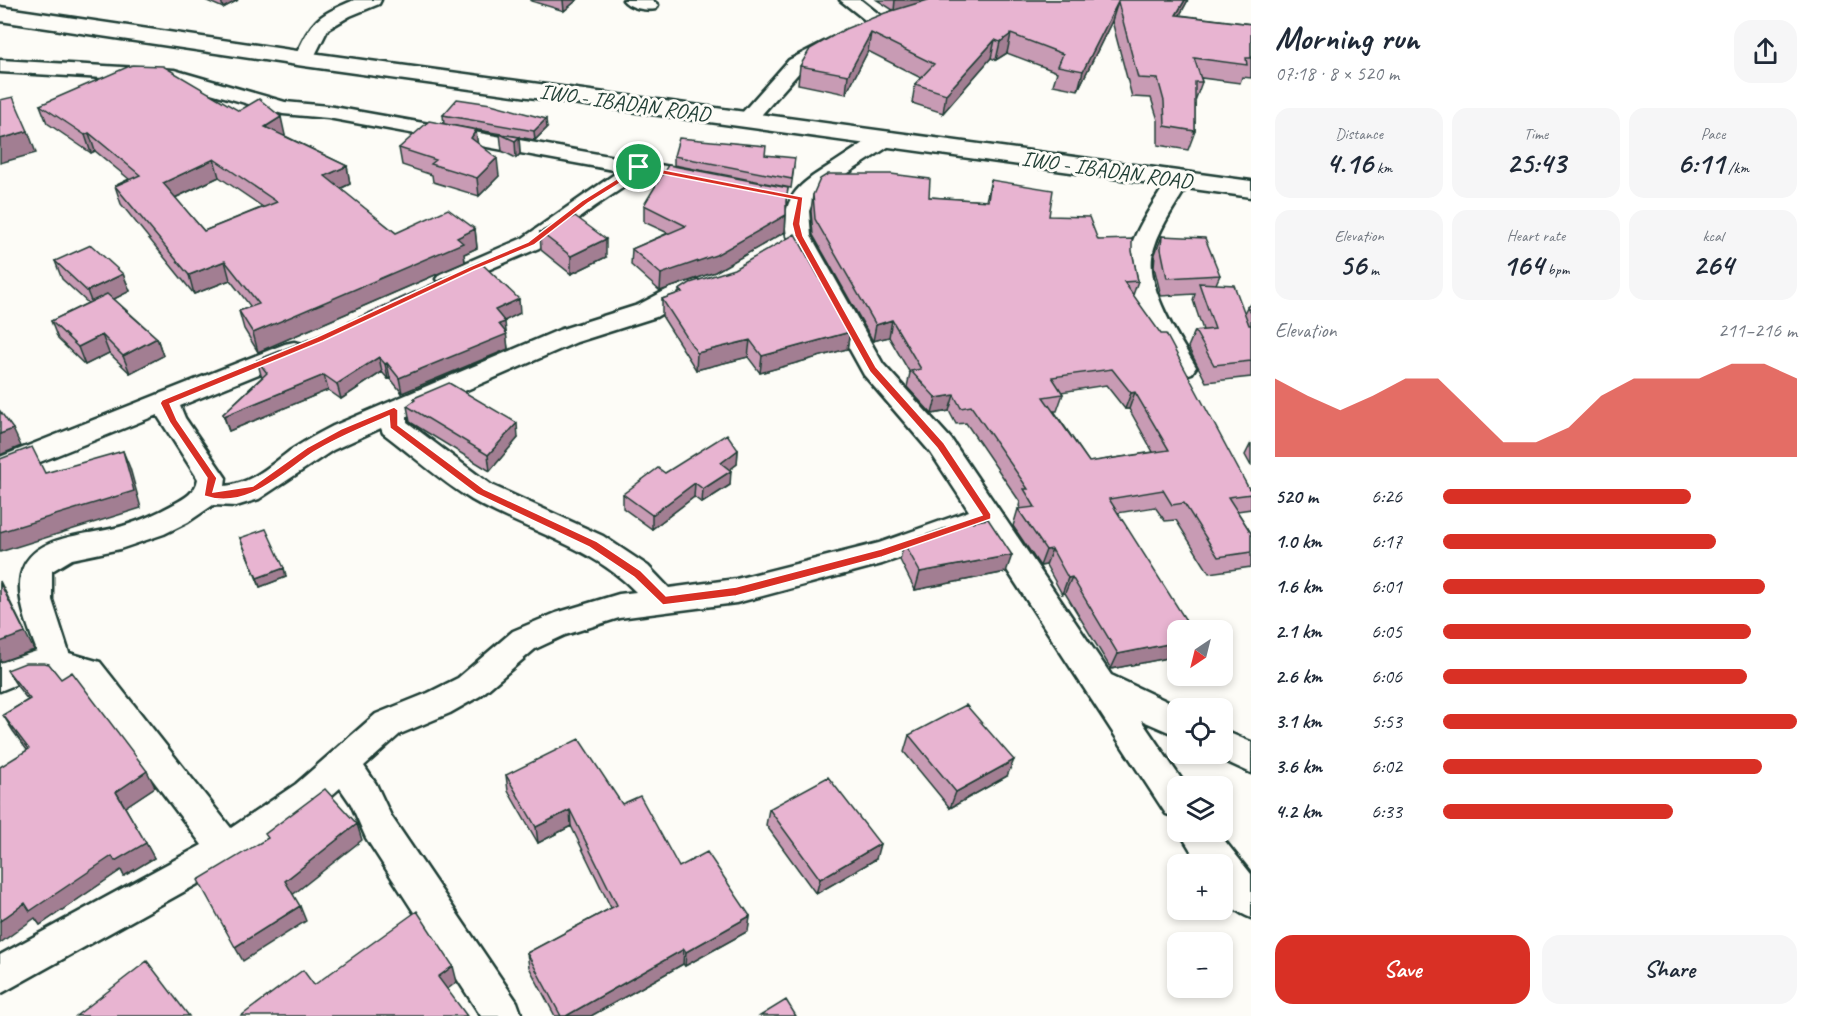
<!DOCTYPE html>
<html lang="en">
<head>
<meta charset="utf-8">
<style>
  body { margin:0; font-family:Caveat,sans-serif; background:#f6f6f7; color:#1f2937; height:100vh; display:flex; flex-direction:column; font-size:22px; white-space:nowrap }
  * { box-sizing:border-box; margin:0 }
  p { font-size:20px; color:#747a83 }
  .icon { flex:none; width:33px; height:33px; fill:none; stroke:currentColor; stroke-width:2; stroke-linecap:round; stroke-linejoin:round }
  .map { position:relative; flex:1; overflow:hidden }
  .sheet { display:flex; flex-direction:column; background:#fff; width:570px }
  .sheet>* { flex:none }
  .needle { width:39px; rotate:215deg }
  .buttons { position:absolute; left:1167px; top:620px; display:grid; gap:12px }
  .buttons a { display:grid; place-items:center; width:66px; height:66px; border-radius:12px; background:#fff; box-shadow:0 3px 9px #0003; font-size:30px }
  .pin { position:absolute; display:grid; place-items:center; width:51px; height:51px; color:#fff; margin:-26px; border:3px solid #fff; border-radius:50%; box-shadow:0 2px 6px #0007 }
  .round { display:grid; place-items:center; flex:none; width:63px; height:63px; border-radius:18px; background:#f6f6f7 }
  .head { display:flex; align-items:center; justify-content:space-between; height:102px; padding:0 24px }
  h1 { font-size:33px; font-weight:700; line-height:45px }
  .metrics { display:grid; grid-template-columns:repeat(3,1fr); gap:9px; height:102px; padding:6px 24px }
  .metrics div { display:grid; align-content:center; border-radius:15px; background:#f6f6f7; text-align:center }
  .metrics b { font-size:30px; font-weight:700 }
  .metrics small { font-size:16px; font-weight:400 }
  .metrics p { font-size:16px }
  .chart { height:168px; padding:12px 24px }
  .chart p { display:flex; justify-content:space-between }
  .chart svg { width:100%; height:108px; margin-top:6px; fill:#d93025; opacity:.7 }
  .button { display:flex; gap:12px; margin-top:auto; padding:12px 24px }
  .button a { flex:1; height:69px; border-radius:18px; background:#d93025; color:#fff; font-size:24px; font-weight:700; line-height:69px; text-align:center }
  .button a+a { background:#f6f6f7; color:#1f2937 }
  ul { padding:0 24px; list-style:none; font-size:20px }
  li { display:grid; grid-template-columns:96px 72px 1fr; align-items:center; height:45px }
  li i { height:15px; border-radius:8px; background:#d93025 }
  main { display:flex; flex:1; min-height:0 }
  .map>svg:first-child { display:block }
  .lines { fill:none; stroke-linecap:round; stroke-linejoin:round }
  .minor-casing { stroke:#1f3d34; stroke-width:5 }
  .primary-casing { stroke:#1f3d34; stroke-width:5 }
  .minor { fill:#fdfcf7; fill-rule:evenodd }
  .primary { fill:#fdfcf7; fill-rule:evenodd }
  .wall { fill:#c89bb4; stroke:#1f3d34; stroke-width:1.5; fill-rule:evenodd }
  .shaded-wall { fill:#a27e92; stroke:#1f3d34; stroke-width:1.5 }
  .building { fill:#e8b4d1; stroke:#1f3d34; stroke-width:1.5; fill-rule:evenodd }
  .route { fill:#d93025; stroke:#fff; stroke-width:1.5; fill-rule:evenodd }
  .labels { text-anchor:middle; stroke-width:6; stroke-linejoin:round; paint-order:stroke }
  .far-street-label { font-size:22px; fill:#1f3d34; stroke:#fdfcf7 }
</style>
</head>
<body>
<main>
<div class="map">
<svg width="1251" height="1016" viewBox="0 0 1251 1016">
  <rect width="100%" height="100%" fill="#fdfcf7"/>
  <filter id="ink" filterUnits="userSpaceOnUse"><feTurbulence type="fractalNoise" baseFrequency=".0167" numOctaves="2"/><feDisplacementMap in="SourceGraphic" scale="12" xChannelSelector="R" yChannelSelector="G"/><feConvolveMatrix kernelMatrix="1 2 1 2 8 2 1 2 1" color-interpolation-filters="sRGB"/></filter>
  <g filter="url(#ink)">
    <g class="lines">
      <!-- minor casing -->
      <g class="minor-casing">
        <path id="minor" d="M354,0H381L379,4L350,16L328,29L311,63H297L294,59C313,20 313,18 354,0Z
          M623,0H652L658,5L656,9C646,11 629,8 623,0Z
          M840,0H861L890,23L888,27H874Z
          M838,35L845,37L848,41L845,45L803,68L755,122L748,124L741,122L738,118L741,114L789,60Z
          M0,60L174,70L285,102L328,106L710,174L713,179L710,184L702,186L642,175L594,207L539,248L448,287L440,284L436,279L440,274L523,238L619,171L328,118L283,114L173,82L0,72Z
          M886,132L894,133L897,138L894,143L816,194L809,211L811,236L883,364L951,439L1111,675L1181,708H1178V736L1141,720L1186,786H1178V818L1166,814L981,530L882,564L736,603L619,618L565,635L535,649L480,696L450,713L400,734L364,766L376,784L391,816L517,1002L522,1016H481L366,838L351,804L340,788L320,806L239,861L0,994V955L202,845L79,682L53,677H34L0,691V663L37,651C29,629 16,599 21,575C30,533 91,536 123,526C140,521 158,513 174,504C185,498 196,492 198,479L157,415L0,478V457L285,344L294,342L303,344L307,350L303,356L180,406L185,418L226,478L225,486C251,484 271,465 291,450C305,441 319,433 333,426L559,330L638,305L670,288L696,280L705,283L708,288L705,293L688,298L656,317L577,342L407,416V422L491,485L603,536L648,566L669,588L736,579L879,543L969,511L931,453L864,375L787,236C780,195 802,183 832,164C847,154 863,144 878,133ZM381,428L383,433C411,454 442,482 472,500C526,531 591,545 636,592L619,594L556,613L513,631L458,678L428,693L376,714L296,784L231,828L100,662L69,653L52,600V571L72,559L120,549L164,534L188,522L213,505L236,506L259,499L333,450Z
          M1180,172L1188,174L1191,179C1179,201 1161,224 1154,248C1142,285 1178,336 1196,367L1192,373L1183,376L1174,373C1157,345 1124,293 1128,259C1131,234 1158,196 1172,174Z
          M1222,730L1251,742V773L1210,754L1222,753Z
          M1179,831H1217L1251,874V918C1221,906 1222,892 1222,864H1199Z"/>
      </g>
      <!-- primary casing -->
      <g class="primary-casing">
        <path id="primary" d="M0,7L304,52L1251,181V197L304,66L0,21Z"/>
      </g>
      <!-- minor -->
      <use href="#minor" class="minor"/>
      <!-- primary -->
      <use href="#primary" class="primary"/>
    </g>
    <!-- wall -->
    <path class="wall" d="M205,0H238L223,8Z
      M531,0H577L564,11L531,1Z
      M877,0H1188L1180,15L1251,24V78L1242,77L1240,83L1201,78L1202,82L1195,101V131L1188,150L1158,145V120L1151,98L1132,97L1112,21L1078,90L1053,85L1057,72L1007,53L996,60L991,58L943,113L912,103L915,84L921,78L868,51L846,94L798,84L800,66L893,10Z
      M40,105L239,111L285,135H283L347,166L350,184L340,189L396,233L475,229L477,248L464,254L465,262L258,352L244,329L239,311L251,307L230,280L194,294L121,204L115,186L129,179L95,151L91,153L47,123ZM219,177L263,207L204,231L175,198Z
      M443,115L547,128L535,140L444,124Z
      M500,134L519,137L520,154L516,158L502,151Z
      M477,143L499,176L479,196L433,182L432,175L402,165L399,148Z
      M765,155L794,167L791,188L674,165V156Z
      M991,180L1049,216L1098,240L1132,251L1138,281L1133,295L1249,489H1251V509L1237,511L1251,533V567L1209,573L1176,520L1165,521L1155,507L1117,513L1178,630V656L1111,669L1065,593L1062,594L1046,565L1040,566L1013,526L1018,509H1021L1019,506L1020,502L966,423L956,424L949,411L932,414L907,387L910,373L889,337L873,341L813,235L811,211L813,195L929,197L986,201ZM1106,385L1125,409H1129L1153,452L1089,462L1054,411H1057L1063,394L1061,392Z
      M644,205L786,207V215L785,232L715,272L660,291L631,265L632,249L668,233L644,222Z
      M540,232L606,257L571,274L541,250Z
      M1162,236L1220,275L1216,284L1244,313L1247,307L1251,304V377L1206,382L1188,347L1195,331L1203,330L1193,300L1195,294L1161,296L1154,267L1155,254Z
      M55,261L123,274L130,291L114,299L157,338L163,356L130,373L109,353L85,365L58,339L51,321L88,303L62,279Z
      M679,290L850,332L847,349L760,373L748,357L696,370L662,316V299L679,293Z
      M520,313L504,321L508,349L402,393L390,378L388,379L382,372L341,399L328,390L229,431L228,429L223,414L262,377L261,375L257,360Z
      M414,398L518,438L490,471L410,422L407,406L414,401Z
      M1251,443V466L1245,455Z
      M738,450L737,464L729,470L730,485L702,503L694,497L652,529L623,508V494L665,473Z
      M240,538L284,568L286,577L260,587Z
      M904,543L1006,572L915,590L900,560Z
      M7,670L155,787L125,807L154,858L124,876L121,870L40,925L35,918L27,750L13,731L3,715L28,700L17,686Z
      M909,735L1007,776L950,808L904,752Z
      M506,775L622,804L679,867L750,916L748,931L685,966L683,964L591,1016H555L529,967L527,953L611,908L571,826L538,843L508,791Z
      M769,809L876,859L816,894L766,825Z"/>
    <!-- shaded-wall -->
    <path class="shaded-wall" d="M221,0H238L223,8Z
      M563,0H577L564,11Z
      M895,0H929L894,11Z
      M1185,0H1188L1170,33L1176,15Z
      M1118,2L1112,21L1078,90L1083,71Z
      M871,33L868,51L846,94L848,75Z
      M1011,34L1007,53L996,60L1000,42Z
      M995,40L991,58L943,113L946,94Z
      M281,117L285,135L269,144L265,127Z
      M546,119L547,128L535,140L534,131Z
      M476,130L478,147L471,138Z
      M28,131L36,153L0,163V139Z
      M89,133L95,151L91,153L85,135Z
      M519,137L520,154L516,158L515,141Z
      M497,158L499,176L479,196L477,178Z
      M214,159L219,177L168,201L163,183Z
      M347,166L350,184L328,194L325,176Z
      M788,188L784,217L786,215L785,232L715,272L660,291L661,274L786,201Z
      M475,229L477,248L464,254L465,262L258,352L253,333Z
      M606,239V257L571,274V256Z
      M225,261L230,280L194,294L189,275Z
      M123,274L130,291L94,309L87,291Z
      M519,299L520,313L496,325L495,310Z
      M892,320L889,337L873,341L876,325Z
      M505,322L508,349L402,393L399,378L499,324Z
      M850,332L847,349L760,373L762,356Z
      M102,335L109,353L85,365L78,347Z
      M157,338L163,356L130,373L123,356Z
      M750,340L748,357L696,370L697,353Z
      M379,357L382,372L341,399L337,384Z
      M387,363L390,378L388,379L385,364Z
      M324,375L328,390L229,431L224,416Z
      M1135,392L1129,409H1125L1131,393Z
      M954,395L949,411L932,414L936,398Z
      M517,423L518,438L490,471L488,455Z
      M13,429L21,446L0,455V434Z
      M738,450L737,464L720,477L721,463Z
      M123,451L130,468L141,508L0,552V532Z
      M731,471L730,485L702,503L703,489Z
      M695,483L694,497L652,529V515Z
      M1052,549L1046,565L1040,566L1046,550Z
      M1012,555L1006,572L915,590L920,572Z
      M284,568L286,577L260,587L257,578Z
      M1072,577L1065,593L1062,594L1068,578Z
      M0,581L34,650L0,662Z
      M1178,642V656L1111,669L1118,654Z
      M1014,760L1007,776L950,808L956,792Z
      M147,771L155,787L125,807L116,792Z
      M570,810L571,826L538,843L536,827Z
      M357,824L362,840L291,896L285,881Z
      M146,843L154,858L124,876L121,870L40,925L35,918L0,943V921L25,903L112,856Z
      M880,844L876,859L816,894L820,879Z
      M300,906L306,921L243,961L235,947Z
      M750,916L748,931L685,966L686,952Z
      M684,949L683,964L591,1016H566Z
      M453,966L457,982L442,993L438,977Z"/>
    <!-- building -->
    <path class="building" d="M928,0H1185L1176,15L1251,24V58H1246L1247,65L1194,58L1202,82H1195V131L1165,126L1164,101L1158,79L1138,78L1118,2L1083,71L1058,66L1063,54L1011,34L1000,42L995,40L946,94L915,84L934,64L871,33L848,75L800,66L810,49L845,29L885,13Z
      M132,65L163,66L239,111L259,99L281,117L265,127L347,166L325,176L396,233L448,209L475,229L457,238L463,243L253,333L239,311L259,304L225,261L189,275L115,186L140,175L89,133L85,135L40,105ZM214,159L277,202L204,231L163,183Z
      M13,97L28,131L0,139V100Z
      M457,99L491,104L546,119L534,131L443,115Z
      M429,121L476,130L471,138L497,158L477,178L431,164L436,160L399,148Z
      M500,134L519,137L515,141Z
      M679,138L766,146L765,155L795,158L792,179L674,156Z
      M668,165L788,188L786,201V215L716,255L661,274L632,249L686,226L644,205Z
      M828,174H891L930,179L929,197L988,201L991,180L1053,190L1049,216L1089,217L1098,240L1132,239V251L1138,281L1124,282L1161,334H1166L1249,489H1251V494L1228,497L1251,533V552L1218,557L1184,503L1172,505L1163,490L1109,499L1192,630H1178V642L1118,654L1072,577L1068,578L1052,549L1046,550L1018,509L1035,507L1024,489H1028L971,406L961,408L954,395L936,398L911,371L921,369L892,320L876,325L815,219L813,195L820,179ZM1112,369L1131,393L1135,392L1169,450L1089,462L1043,397L1063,394L1052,377Z
      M575,216L606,239L571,256L540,232Z
      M795,234L850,332L762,356L750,340L697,353L662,299L682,292L679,290L690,283L734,269Z
      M1162,236L1205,238L1220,275L1167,278L1161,249Z
      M91,245L123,274L87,291L55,261Z
      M480,262L519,299L495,310L505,322L499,324L507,334L399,378L387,363L385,364L379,357L337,384L324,375L224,416L223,414L267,373L257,360L327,332Z
      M1199,283L1234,285L1249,325H1251V361L1214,365L1195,331L1215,329Z
      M107,294L157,338L123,356L102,335L78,347L51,321Z
      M1251,304V313L1247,307Z
      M449,383L517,423L488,455L407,406L415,400L414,398Z
      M0,411L13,429L0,434Z
      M727,434L738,450L721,463L731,471L703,489L695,483L652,515L623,494L658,468L665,473Z
      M32,447L45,473L123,451L134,491L0,532V459Z
      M988,519L1012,555L920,572L904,543L955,525Z
      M266,529L284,568L257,578L240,538Z
      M0,583L25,633L0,642Z
      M25,663H44L49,664L61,679L72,672L147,771L116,792L146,843L115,861L112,856L30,911L25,903L0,921V767L29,749L3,715L30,699L7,670Z
      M966,705L1014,760L956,792L909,735Z
      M579,739L622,804L640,796L679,867L707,852L750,916L686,952L684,949L566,1016H561L527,953L617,905L570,810L536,827L506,775Z
      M828,777L880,844L820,879L769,809Z
      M325,789L357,824L285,881L300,906L235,947L198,880L268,838L265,834Z
      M417,911L453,966L438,977L467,1016H241L303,970L314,985Z
      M147,961L189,1016H76Z
      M786,1000L796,1016H760Z"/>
  </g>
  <!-- route -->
  <path class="route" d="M639,165L803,197L800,224L803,236L876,367L944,443L991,514V519L882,557L736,596L663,605L634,577L589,547L477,494L390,428L389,416C364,427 338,437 314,452C282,473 247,511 204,496L207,478L170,423L160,403L162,400L317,337L469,267L528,242L583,200ZM641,170L797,200L792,224L795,236L870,372L937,448L982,515L881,549L736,587L666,596L641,571L596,541L484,489L398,425V410L394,407L341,429L308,447L253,486L213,492L217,478L177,420L170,404L323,341L474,270L534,245L588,203Z"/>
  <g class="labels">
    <!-- far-street labels -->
    <g class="far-street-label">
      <text transform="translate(625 102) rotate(8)" y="8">IWO - IBADAN ROAD</text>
      <text transform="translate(1107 169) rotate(8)" y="8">IWO - IBADAN ROAD</text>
    </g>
  </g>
</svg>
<div class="buttons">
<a><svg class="needle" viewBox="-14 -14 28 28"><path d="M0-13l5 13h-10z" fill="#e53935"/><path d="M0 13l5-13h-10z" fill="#747a83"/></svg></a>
<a><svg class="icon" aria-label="locate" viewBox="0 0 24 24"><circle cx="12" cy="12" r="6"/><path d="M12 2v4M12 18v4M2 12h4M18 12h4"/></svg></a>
<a><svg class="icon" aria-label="layers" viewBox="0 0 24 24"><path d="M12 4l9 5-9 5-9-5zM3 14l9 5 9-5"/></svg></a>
<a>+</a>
<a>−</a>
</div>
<div class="pin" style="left:639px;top:167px;background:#1e9e55"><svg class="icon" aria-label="arrive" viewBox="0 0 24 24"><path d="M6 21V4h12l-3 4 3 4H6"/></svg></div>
</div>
<section class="sheet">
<div class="head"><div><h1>Morning run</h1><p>07:18 · 8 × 520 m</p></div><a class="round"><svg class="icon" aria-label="share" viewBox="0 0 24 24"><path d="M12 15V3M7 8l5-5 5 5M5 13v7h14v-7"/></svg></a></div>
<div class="metrics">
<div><p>Distance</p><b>4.16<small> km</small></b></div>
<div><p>Time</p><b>25:43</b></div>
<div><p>Pace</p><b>6:11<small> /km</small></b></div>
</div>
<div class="metrics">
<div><p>Elevation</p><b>56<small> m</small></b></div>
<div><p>Heart rate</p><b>164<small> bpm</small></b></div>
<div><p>kcal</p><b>264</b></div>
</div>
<div class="chart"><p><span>Elevation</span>211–216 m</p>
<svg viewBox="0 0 160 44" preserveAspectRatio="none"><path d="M0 44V12L10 19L20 25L30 19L40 12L50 12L60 25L70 38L80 38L90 32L100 19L110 12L120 12L130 12L140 6L150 6L160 12V44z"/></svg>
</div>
<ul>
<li><b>520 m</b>6:26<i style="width:70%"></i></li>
<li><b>1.0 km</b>6:17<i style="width:77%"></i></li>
<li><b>1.6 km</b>6:01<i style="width:91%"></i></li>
<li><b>2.1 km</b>6:05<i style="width:87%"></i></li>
<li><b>2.6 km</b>6:06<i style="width:86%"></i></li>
<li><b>3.1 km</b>5:53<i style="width:100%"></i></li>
<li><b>3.6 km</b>6:02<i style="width:90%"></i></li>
<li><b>4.2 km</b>6:33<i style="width:65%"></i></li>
</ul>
<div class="button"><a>Save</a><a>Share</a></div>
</section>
</main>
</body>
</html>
